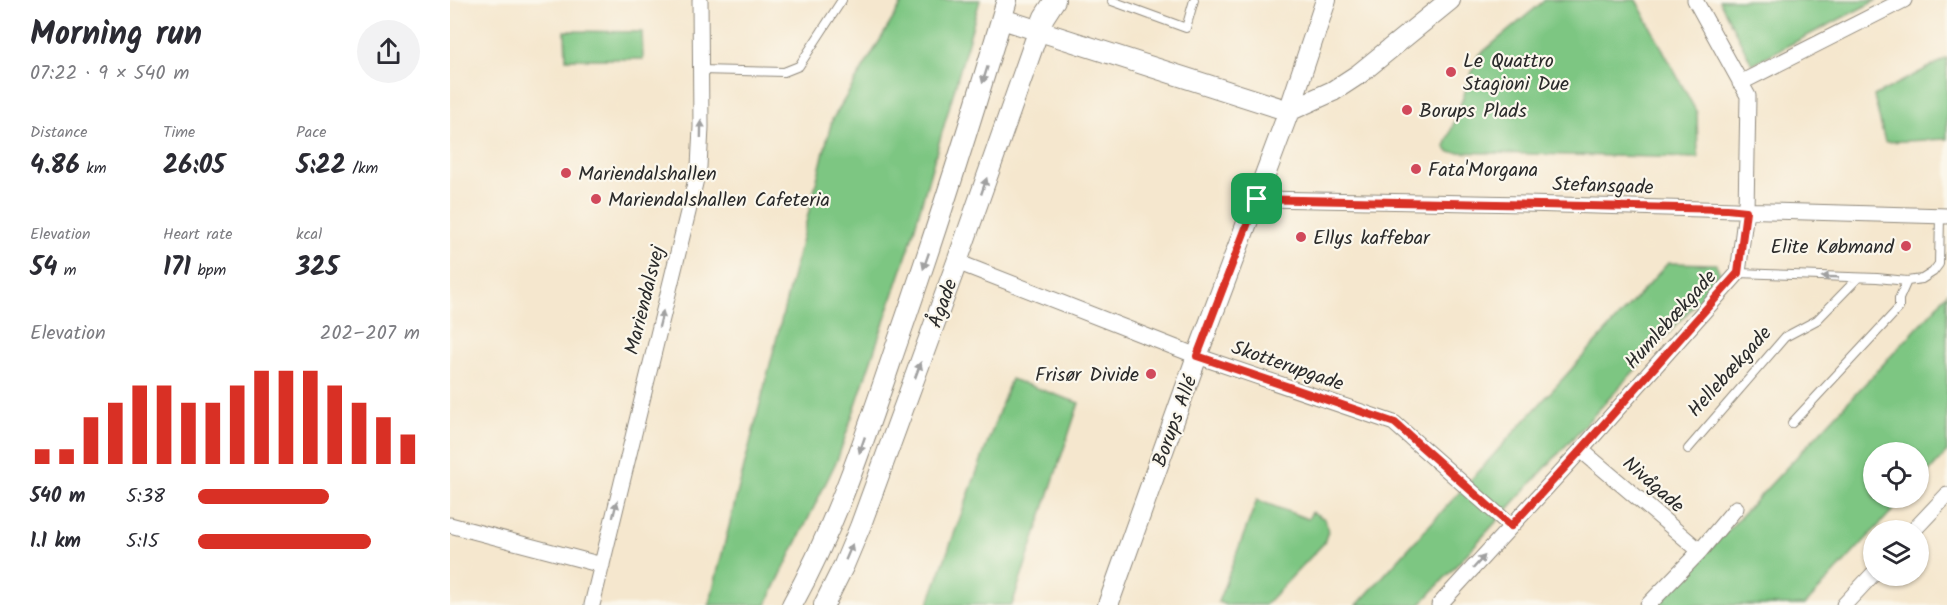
<!DOCTYPE html>
<html lang="en">
<head>
<meta charset="utf-8">
<style>
  body { margin:0; font-family:Kalam,sans-serif; background:#f2f2f3; color:#2b2b33; height:100vh; display:flex; flex-direction:column; font-size:22px; white-space:nowrap }
  * { box-sizing:border-box; margin:0 }
  p { font-size:20px; color:#7c7c81 }
  .icon { flex:none; width:33px; height:33px; fill:none; stroke:currentColor; stroke-width:2; stroke-linecap:round; stroke-linejoin:round }
  .map { position:relative; flex:1; overflow:hidden }
  .side { display:flex; flex-direction:column; background:#fff; width:450px }
  .side>* { flex:none }
  .controls { position:absolute; left:1413px; top:442px; display:grid; gap:12px }
  .controls a { display:grid; place-items:center; width:66px; height:66px; border-radius:50%; background:#fff; box-shadow:0 2px 4px #0004; font-size:30px }
  .pin { position:absolute; display:grid; place-items:center; width:51px; height:51px; color:#fff; margin:-26px; border-radius:12px; box-shadow:0 3px 9px #0006 }
  .round { display:grid; place-items:center; flex:none; width:63px; height:63px; border-radius:32px; background:#f2f2f3 }
  .head { display:flex; align-items:center; justify-content:space-between; height:102px; padding:0 30px }
  h1 { font-size:33px; font-weight:800; line-height:45px }
  .metrics { display:grid; grid-template-columns:repeat(3,1fr); gap:9px; height:102px; padding:6px 30px }
  .metrics div { display:grid; align-content:center }
  .metrics b { font-size:26px; font-weight:800 }
  .metrics small { font-size:16px; font-weight:400 }
  .metrics p { font-size:16px }
  .chart { height:168px; padding:12px 30px }
  .chart p { display:flex; justify-content:space-between }
  .chart svg { width:100%; height:108px; margin-top:6px; stroke:#d93025; stroke-width:6 }
  ul { padding:0 30px; list-style:none; font-size:20px }
  li { display:grid; grid-template-columns:96px 72px 1fr; align-items:center; height:45px }
  li i { height:15px; border-radius:8px; background:#d93025 }
  main { display:flex; flex:1; min-height:0 }
  .map>svg:first-child { display:block }
  .green { fill:#7dc682; stroke:#547856; stroke-width:1.5 }
  .lines { fill:none; stroke-linecap:round; stroke-linejoin:round }
  .service-casing { stroke:#90897c; stroke-width:10 }
  .minor-casing { stroke:#90897c; stroke-width:17 }
  .tertiary-casing { stroke:#90897c; stroke-width:22 }
  .service { stroke:#fff; stroke-width:8 }
  .minor { stroke:#fff; stroke-width:15 }
  .tertiary { stroke:#fff; stroke-width:20 }
  .oneway { fill:#a0a0a0 }
  .route-casing { stroke:#fff; stroke-width:12 }
  .route { stroke:#d93025; stroke-width:8 }
  .poi-dot { fill:#d1495b; stroke:#fbf7ec; stroke-width:2 }
  .labels { text-anchor:middle; stroke-width:4.5; stroke-linejoin:round; paint-order:stroke }
  .poi-label { font-size:20px; fill:#2b2b2b; stroke:#fbf7ec; text-anchor:start }
  .street-label { font-size:20px; fill:#2b2b2b; stroke:#fbf7ec }
</style>
</head>
<body>
<main>
<section class="side">
<div class="head"><div><h1>Morning run</h1><p>07:22 · 9 × 540 m</p></div><a class="round"><svg class="icon" aria-label="share" viewBox="0 0 24 24"><path d="M12 15V3M7 8l5-5 5 5M5 13v7h14v-7"/></svg></a></div>
<div class="metrics">
<div><p>Distance</p><b>4.86<small> km</small></b></div>
<div><p>Time</p><b>26:05</b></div>
<div><p>Pace</p><b>5:22<small> /km</small></b></div>
</div>
<div class="metrics">
<div><p>Elevation</p><b>54<small> m</small></b></div>
<div><p>Heart rate</p><b>171<small> bpm</small></b></div>
<div><p>kcal</p><b>325</b></div>
</div>
<div class="chart"><p><span>Elevation</span>202–207 m</p>
<svg viewBox="0 0 160 44" preserveAspectRatio="none"><path d="M5 44V38M15 44V38M25 44V25M35 44V19M45 44V12M55 44V12M65 44V19M75 44V19M85 44V12M95 44V6M105 44V6M115 44V6M125 44V12M135 44V19M145 44V25M155 44V32"/></svg>
</div>
<ul>
<li><b>540 m</b>5:38<i style="width:59%"></i></li>
<li><b>1.1 km</b>5:15<i style="width:78%"></i></li>
</ul>
</section>
<div class="map">
<svg width="1497" height="605" viewBox="0 0 1497 605">
  <rect width="100%" height="100%" fill="#fbf7ec"/>
  <filter id="ink" filterUnits="userSpaceOnUse"><feTurbulence type="fractalNoise" baseFrequency=".0167" numOctaves="2"/><feDisplacementMap in="SourceGraphic" scale="12" xChannelSelector="R" yChannelSelector="G"/><feConvolveMatrix kernelMatrix="1 2 1 2 8 2 1 2 1" color-interpolation-filters="sRGB"/></filter>
  <filter id="wash" filterUnits="userSpaceOnUse"><feTurbulence type="fractalNoise" baseFrequency=".008" numOctaves="4" result="noise"/><feDisplacementMap in="SourceGraphic" scale="24" xChannelSelector="R" yChannelSelector="G"/><feGaussianBlur stdDeviation="1.35" result="paint"/><feColorMatrix in="noise" values="0 0 0 0 0 0 0 0 0 0 0 0 0 0 0 0 0 1.4 0 .05"/><feComposite in="paint" operator="in"/></filter>
  <g filter="url(#wash)">
    <rect width="100%" height="100%" fill="#f5e7ce"/>
    <!-- green -->
    <path class="green" d="M454,0H530L458,251L388,458L316,605H259L382,120Z
      M1095,0H1186L1247,113L1248,158L999,152L995,147L1028,56Z
      M1269,0H1427L1302,64Z
      M115,31L192,32L193,59H116Z
      M1497,58V139L1435,142L1424,96Z
      M1218,263L1266,264L1271,276L970,605H907Z
      M1497,293V452L1469,483L1468,453H1424V498H1454L1355,605H1208L1483,311Z
      M561,379L629,403L562,605H478Z
      M807,500L858,519L862,512L875,519L878,531L874,543L815,605H776L768,602Z"/>
  </g>
  <g filter="url(#ink)">
    <g class="lines">
      <!-- service casing -->
      <g class="service-casing">
        <path id="service" d="M663,0L662,1L736,28L744,0
          M250,70L334,72L349,66L392,0
          M1288,273L1427,278L1457,281L1472,279L1483,272L1489,264L1490,216
          M1342,423L1449,308V299L1457,281
          M1238,449L1335,337L1367,320L1408,278"/>
      </g>
      <!-- minor casing -->
      <g class="minor-casing">
        <path id="minor" d="M1290,83L1454,0
          M807,199L1076,204L1497,216
          M507,262L747,356L944,423L1061,526
          M1131,450L1250,551
          M0,525L152,565
          M1463,531L1497,495
          M142,605L249,167L251,127L250,0
          M989,605L1131,450L1288,273L1296,211L1298,96L1245,0
          M1198,605L1250,551L1286,508
          M1394,605L1424,573"/>
      </g>
      <!-- tertiary casing -->
      <g class="tertiary-casing">
        <path id="tertiary" d="M552,19L839,111
          M839,111L883,91L909,74L1000,0
          M342,605C386,525 415,438 444,352C485,235 522,118 557,0
          M374,605L394,565L410,527L507,262L588,32L594,17L605,0
          M658,605L747,356L839,111L876,0"/>
      </g>
      <!-- service -->
      <use href="#service" class="service"/>
      <!-- minor -->
      <use href="#minor" class="minor"/>
      <!-- tertiary -->
      <use href="#tertiary" class="tertiary"/>
    </g>
    <!-- one-way arrows -->
    <defs><path id="oneway-solid" d="M-6-.8H1V-3.2L6.5 0L1 3.2V.8H-6Z" transform="scale(1.5)"/></defs>
    <g class="oneway">
      <use href="#oneway-solid" transform="translate(535 75) rotate(107)"/>
      <use href="#oneway-solid" transform="translate(251 129) rotate(-89)"/>
      <use href="#oneway-solid" transform="translate(534 186) rotate(-71)"/>
      <use href="#oneway-solid" transform="translate(476 261) rotate(109)"/>
      <use href="#oneway-solid" transform="translate(1380 277) rotate(-178)"/>
      <use href="#oneway-solid" transform="translate(211 319) rotate(-76)"/>
      <use href="#oneway-solid" transform="translate(468 370) rotate(-70)"/>
      <use href="#oneway-solid" transform="translate(412 445) rotate(109)"/>
      <use href="#oneway-solid" transform="translate(165 509) rotate(-76)"/>
      <use href="#oneway-solid" transform="translate(399 552) rotate(-67)"/>
      <use href="#oneway-solid" transform="translate(1029 562) rotate(-48)"/>
    </g>
  </g>
  <g class="lines" filter="url(#ink)">
    <!-- route casing -->
    <g class="route-casing">
      <path id="route" d="M807,199L1277,209L1296,211L1288,273L1131,450L1061,526L945,423L747,356Z"/>
    </g>
    <!-- route -->
    <use href="#route" class="route"/>
  </g>
  <!-- markers -->
  <g class="poi-dot">
    <circle cx="1001" cy="72" r="6"/>
    <circle cx="957" cy="110" r="6"/>
    <circle cx="966" cy="169" r="6"/>
    <circle cx="116" cy="173" r="6"/>
    <circle cx="146" cy="199" r="6"/>
    <circle cx="851" cy="237" r="6"/>
    <circle cx="1456" cy="246" r="6"/>
    <circle cx="701" cy="374" r="6"/>
  </g>
  <g class="labels">
    <!-- poi labels -->
    <g class="poi-label">
      <text x="1013" y="67">Le Quattro<tspan x="1013" dy="23">Stagioni Due</tspan></text>
      <text x="969" y="117">Borups Plads</text>
      <text x="978" y="176">Fata'Morgana</text>
      <text x="128" y="180">Mariendalshallen</text>
      <text x="158" y="206">Mariendalshallen Cafeteria</text>
      <text x="863" y="244">Ellys kaffebar</text>
      <text x="1444" y="253" text-anchor="end">Elite Købmand</text>
      <text x="689" y="381" text-anchor="end">Frisør Divide</text>
    </g>
    <!-- street labels -->
    <g class="street-label">
      <text transform="translate(1153 185) rotate(2)" y="7">Stefansgade</text>
      <text transform="translate(194 300) rotate(-76)" y="7">Mariendalsvej</text>
      <text transform="translate(492 303) rotate(-70)" y="7">Ågade</text>
      <text transform="translate(1220 319) rotate(-48)" y="7">Humlebækgade</text>
      <text transform="translate(838 365) rotate(19)" y="7">Skotterupgade</text>
      <text transform="translate(1279 371) rotate(-48)" y="7">Hellebækgade</text>
      <text transform="translate(724 421) rotate(-70)" y="7">Borups Allé</text>
      <text transform="translate(1204 484) rotate(41)" y="7">Nivågade</text>
    </g>
  </g>
</svg>
<div class="controls">
<a><svg class="icon" aria-label="locate" viewBox="0 0 24 24"><circle cx="12" cy="12" r="6"/><path d="M12 2v4M12 18v4M2 12h4M18 12h4"/></svg></a>
<a><svg class="icon" aria-label="layers" viewBox="0 0 24 24"><path d="M12 4l9 5-9 5-9-5zM3 14l9 5 9-5"/></svg></a>
</div>
<div class="pin" style="left:807px;top:199px;background:#1e9e55"><svg class="icon" aria-label="arrive" viewBox="0 0 24 24"><path d="M6 21V4h12l-3 4 3 4H6"/></svg></div>
</div>
</main>
</body>
</html>
